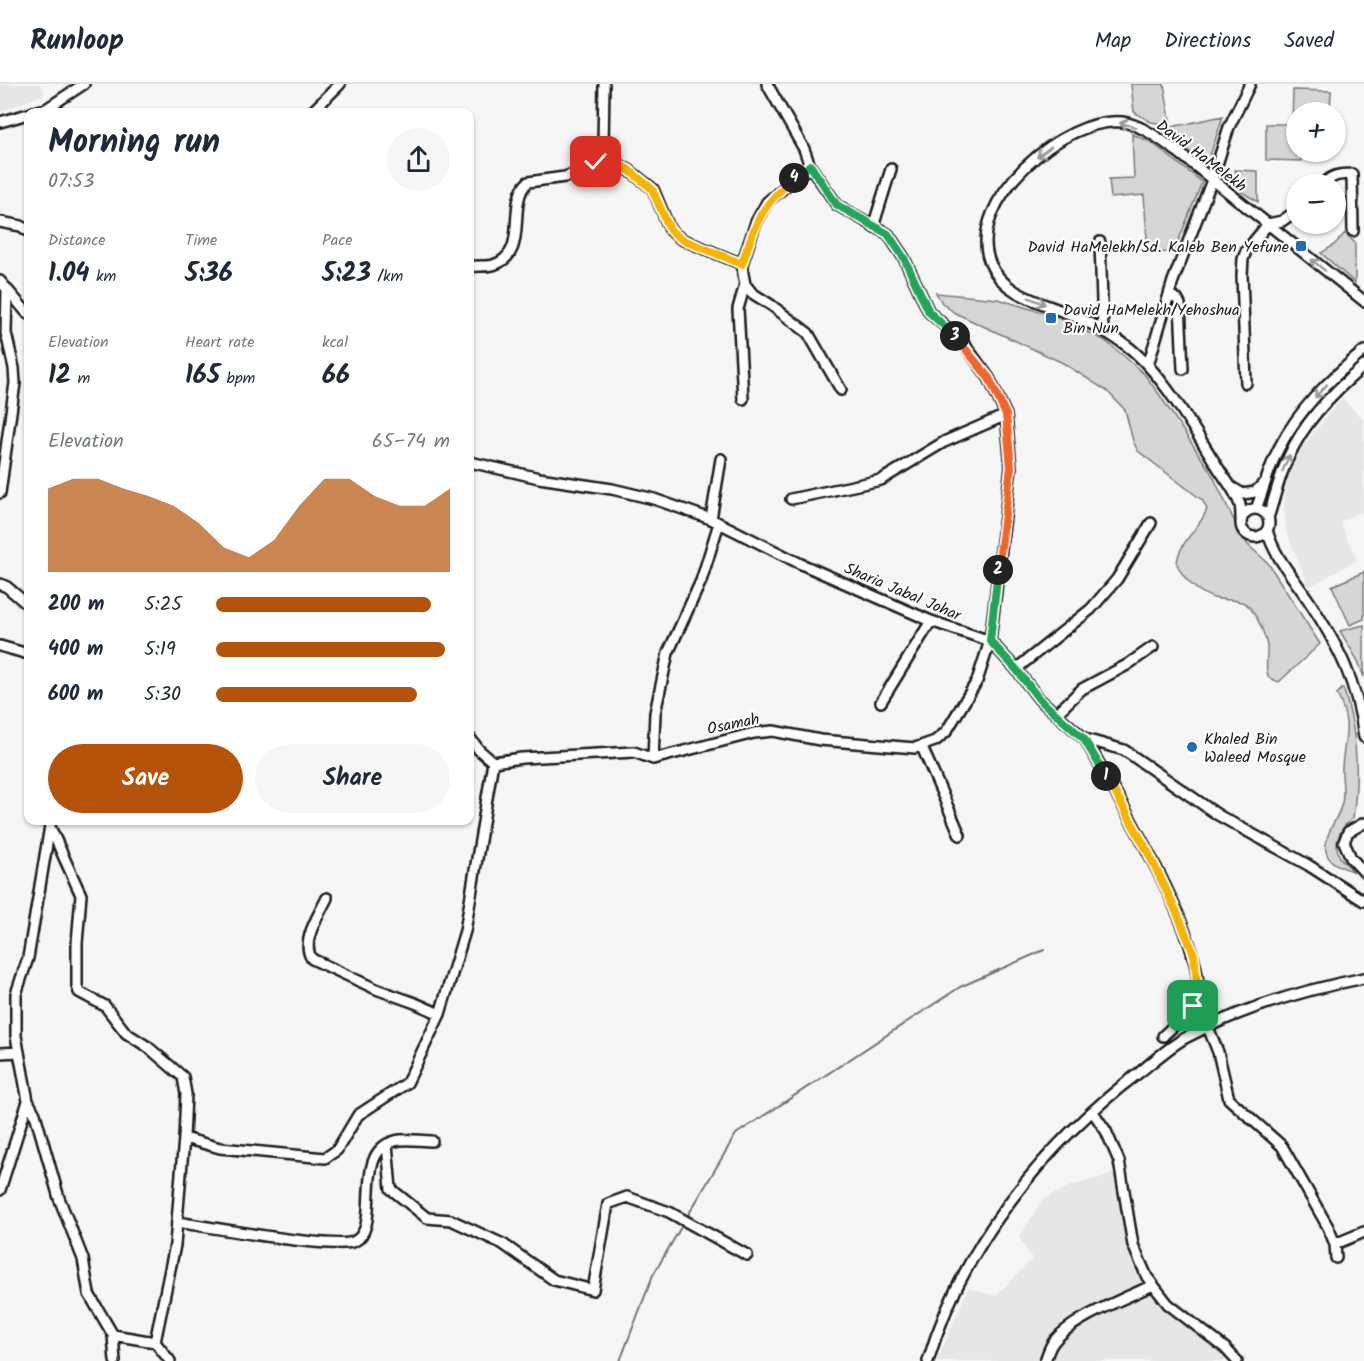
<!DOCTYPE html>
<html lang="en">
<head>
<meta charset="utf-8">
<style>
  body { margin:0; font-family:Kalam,sans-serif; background:#f6f6f7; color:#1f2937; height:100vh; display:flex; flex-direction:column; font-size:22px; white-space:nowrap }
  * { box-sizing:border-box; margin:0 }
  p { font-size:20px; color:#747a83 }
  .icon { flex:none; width:33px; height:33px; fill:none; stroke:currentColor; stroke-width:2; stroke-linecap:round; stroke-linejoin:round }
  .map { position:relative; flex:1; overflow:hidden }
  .drawer { position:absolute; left:24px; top:24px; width:450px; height:717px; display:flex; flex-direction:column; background:#fff; border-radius:12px; box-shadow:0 2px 4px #0004 }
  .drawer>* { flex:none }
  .controls { position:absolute; left:1286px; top:18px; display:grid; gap:12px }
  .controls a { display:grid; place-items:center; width:60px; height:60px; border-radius:50%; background:#fff; box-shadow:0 2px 4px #0004; font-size:30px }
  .pin { position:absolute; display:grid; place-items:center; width:51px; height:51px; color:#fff; margin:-26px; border-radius:12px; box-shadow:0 3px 9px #0006 }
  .km { position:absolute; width:30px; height:30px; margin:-15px; border-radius:50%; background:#222; color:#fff; font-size:16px; line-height:30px; text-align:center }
  .round { display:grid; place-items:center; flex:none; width:63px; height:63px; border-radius:32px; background:#f6f6f7 }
  .overview { display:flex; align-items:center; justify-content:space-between; height:102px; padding:0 24px }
  h1 { font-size:33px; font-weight:700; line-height:45px }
  .figures { display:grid; grid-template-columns:repeat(3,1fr); gap:9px; height:102px; padding:6px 24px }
  .figures div { display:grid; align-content:center }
  .figures b { font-size:26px; font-weight:700 }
  .figures small { font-size:16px; font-weight:400 }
  .figures p { font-size:16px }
  .chart { height:168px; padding:12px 24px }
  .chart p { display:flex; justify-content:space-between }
  .chart svg { width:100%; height:108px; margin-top:6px; fill:#b45309; opacity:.7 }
  .cta { display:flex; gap:12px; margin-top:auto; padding:12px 24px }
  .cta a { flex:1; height:69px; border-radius:36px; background:#b45309; color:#fff; font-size:24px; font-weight:700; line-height:69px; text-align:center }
  .cta a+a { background:#f6f6f7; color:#1f2937 }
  ul { padding:0 24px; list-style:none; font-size:20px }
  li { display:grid; grid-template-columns:96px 72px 1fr; align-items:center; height:45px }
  li i { height:15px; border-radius:8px; background:#b45309 }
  header { display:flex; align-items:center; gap:36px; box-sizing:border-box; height:84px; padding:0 30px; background:#fff; border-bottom:2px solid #e0e1e3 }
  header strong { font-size:28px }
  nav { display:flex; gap:33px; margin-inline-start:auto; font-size:21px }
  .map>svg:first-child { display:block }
  .built { fill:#e6e6e6 }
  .green { fill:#d6d6d6; stroke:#797979; stroke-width:1.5 }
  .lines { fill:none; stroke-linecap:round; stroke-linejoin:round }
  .stream { stroke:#727272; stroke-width:2 }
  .minor-casing { stroke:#1c1c1c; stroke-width:14 }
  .minor { stroke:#fff; stroke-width:9 }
  .oneway { stroke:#999 }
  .split-1-casing { stroke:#fff; stroke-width:12 }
  .split-2-casing { stroke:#fff; stroke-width:12 }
  .split-3-casing { stroke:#fff; stroke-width:12 }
  .split-4-casing { stroke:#fff; stroke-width:12 }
  .split-5-casing { stroke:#fff; stroke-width:12 }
  .split-1 { stroke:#f5b400; stroke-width:8 }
  .split-2 { stroke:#22a559; stroke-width:8 }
  .split-3 { stroke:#f0652b; stroke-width:8 }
  .split-4 { stroke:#22a559; stroke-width:8 }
  .split-5 { stroke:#f5b400; stroke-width:8 }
  .poi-dot { fill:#1f6fb2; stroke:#fff; stroke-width:2 }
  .labels { text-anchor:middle; stroke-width:4.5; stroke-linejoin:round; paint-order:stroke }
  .street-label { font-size:16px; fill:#1c1c1c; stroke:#fff }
  .poi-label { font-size:16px; fill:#1c1c1c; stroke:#fff; text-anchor:start }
</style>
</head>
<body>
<header>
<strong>Runloop</strong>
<nav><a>Map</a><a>Directions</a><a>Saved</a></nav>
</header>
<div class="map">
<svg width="1364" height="1277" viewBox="0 0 1364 1277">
  <rect width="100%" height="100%" fill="#f6f6f6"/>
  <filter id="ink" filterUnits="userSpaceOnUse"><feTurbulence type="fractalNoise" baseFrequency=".0167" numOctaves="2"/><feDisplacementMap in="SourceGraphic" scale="12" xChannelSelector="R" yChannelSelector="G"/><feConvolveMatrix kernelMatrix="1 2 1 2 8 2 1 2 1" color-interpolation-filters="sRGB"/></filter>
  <g filter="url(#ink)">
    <!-- built -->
    <path class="built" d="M0,0H40L45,10L0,28Z
      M1342,314L1364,336V426L1340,438L1357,476L1309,503L1286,447L1284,418L1288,393L1302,363Z
      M1127,1086L1137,1146L1148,1179L1166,1208L1229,1257L1249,1277H937L968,1204L996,1212L1032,1175L1019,1154L1042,1116L1070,1102Z"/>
    <!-- green -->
    <path class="green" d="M1131,0H1164L1171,41L1151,38L1134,28Z
      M1293,6L1331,7L1330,28H1296V68H1301V77L1266,76V40H1292Z
      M1223,32L1207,81L1167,50L1162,45Z
      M1132,50L1151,58L1202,98L1174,168L1148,169L1144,111L1111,114L1109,95L1134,94Z
      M1235,86L1258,87V118L1240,107Z
      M1345,149L1355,159V199L1321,169L1334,161Z
      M936,209L998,215L1057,233L1104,256L1125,273L1144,290L1159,310L1212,390L1239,447L1248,461L1268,479L1320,560L1279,598L1269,594C1264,583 1268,574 1267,562C1265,550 1256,528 1246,520C1237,514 1224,517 1214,514C1198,509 1183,495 1177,480C1178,458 1200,445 1207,425L1202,416L1138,367L1133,357L1125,326L1107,307L1063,279L955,229L942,219Z
      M1364,488V535L1350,541L1332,502Z
      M1364,541V593L1358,577L1340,547Z
      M1343,604C1357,645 1359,691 1353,734C1341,743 1332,758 1340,773C1343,778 1350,783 1354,788C1343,783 1328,780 1326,767C1323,751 1339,734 1342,719C1345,706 1341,694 1342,682C1345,651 1352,640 1337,610Z"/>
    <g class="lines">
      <!-- stream -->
      <path class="stream" d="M687,1133L736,1050L960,903L1044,866
        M620,1277L653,1191L684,1138"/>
      <!-- minor casing -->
      <g class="minor-casing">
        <path id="minor" d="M33,28L46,25L84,0
          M312,28L340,0
          M0,38L28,30
          M601,70L629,86L653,105L670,146L681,155L742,180
          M810,82L767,118L756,138L742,180L743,190L745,200L752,209L771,221L808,249L841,306
          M1324,100C1332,90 1340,91 1352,90L1353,147
          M0,138L21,142L28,147
          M873,143L891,85
          M1100,158L1103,246
          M470,183C477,181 485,183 493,181C531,170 505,119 528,98L565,93L588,84L596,78L603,62L604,0
          M0,197L28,230
          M1169,211L1177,215L1180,220L1183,285
          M1148,281L1173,197L1212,96L1229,43L1250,0
          M1246,299L1242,191L1243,175L1246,167L1268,140L1282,137L1296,127
          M743,315L738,225L745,200
          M470,378L539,394L612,405L654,415L711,435L801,480L931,537L990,557L1016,585L1039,615L1085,655L1124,666L1218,731L1308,781L1364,817
          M1231,403L1243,410L1255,408L1263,400
          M0,409L15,299L14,284L6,249L7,206
          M791,415L881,396L944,358L1006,331
          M1256,425C1264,405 1269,383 1279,364C1299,325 1330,295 1364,267
          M1241 439a14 14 0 1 1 28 0a14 14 0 1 1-28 0Z
          M1268,434C1275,413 1279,392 1289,372C1305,336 1334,307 1364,282
          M711,435L721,375
          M1241,435C1241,430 1241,425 1240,421C1236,407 1224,394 1217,382C1193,344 1158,281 1120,257C1105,247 1089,238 1072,231C1042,218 1004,212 990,179C965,117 1065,32 1122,38C1143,41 1162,57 1178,68L1364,217
          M1267,446C1274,473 1294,494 1309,517C1339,563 1357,598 1364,653
          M0,500L7,503L28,521
          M0,562L28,570
          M1016,585L1091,525L1117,495L1151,439
          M881,618L931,537
          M1056,630L1082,605L1127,581L1153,563
          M470,654L479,666L493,678L522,674L634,668L653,675L754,649L773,647L820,656L915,664L935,657L946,648L977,597L990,557L1011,383L1006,331L989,294L962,257L929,228L904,174L888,150L837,121L810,82L804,65L767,0
          M1085,655C1112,703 1208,860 1197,910C1194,927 1175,940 1163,952
          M922,663L960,751
          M653,675L655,629L668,569L701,497L719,439
          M51,736L28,874L16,910V952L28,1017L35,1030L59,1114L83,1175L89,1210L113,1251L115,1277
          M1364,739L1348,748L1344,758L1351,774L1364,788
          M51,745L81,811L77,859V902L79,908L105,922L126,949L148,963L183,993L186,1010L184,1054L175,1161L155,1258
          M327,814C319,831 300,858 312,875L376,905L415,919L440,930
          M1208,943L1218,968L1229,1015L1282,1062L1328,1143L1335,1160L1336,1174
          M0,969L19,968
          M1093,1028L1106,1047L1119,1077L1133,1161L1147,1193L1168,1220L1225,1264L1237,1277
          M184,1054L220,1064L325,1074L337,1066L358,1031L407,999L440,930L465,847L493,678
          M387,1060L391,1105L427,1134L451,1136L503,1160L554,1196L593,1206L608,1120L627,1113L669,1128L747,1171
          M0,1106L28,1017
          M177,1138C204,1142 339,1167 355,1157C383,1142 351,1068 395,1057C407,1054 420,1057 432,1057
          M1335,1160L1364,1148
          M113,1251L155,1258L170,1277
          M928,1277C962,1162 1045,1059 1140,988C1155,976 1170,962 1187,953C1242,924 1304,906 1364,894
          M1045,1277C1047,1271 1049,1265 1052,1260C1069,1235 1126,1214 1153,1201"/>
      </g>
      <!-- minor -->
      <use href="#minor" class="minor"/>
    </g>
    <!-- one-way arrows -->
    <defs><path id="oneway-shaft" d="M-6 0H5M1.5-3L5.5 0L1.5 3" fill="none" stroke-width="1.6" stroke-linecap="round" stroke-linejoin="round" transform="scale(1.5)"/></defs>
    <g class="oneway">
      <use href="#oneway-shaft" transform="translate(1128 41) rotate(-165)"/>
      <use href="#oneway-shaft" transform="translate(1044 68) rotate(143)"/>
      <use href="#oneway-shaft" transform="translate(1318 181) rotate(-141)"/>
      <use href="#oneway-shaft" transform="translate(1037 217) rotate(22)"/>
      <use href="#oneway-shaft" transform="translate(1321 307) rotate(133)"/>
      <use href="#oneway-shaft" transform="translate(1286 379) rotate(-67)"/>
    </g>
  </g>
  <g class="lines" filter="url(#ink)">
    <!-- split-1 casing -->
    <g class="split-1-casing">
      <path id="split-1" d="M1106,692L1148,768L1177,829L1194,870L1198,908L1193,922"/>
    </g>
    <!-- split-2 casing -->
    <g class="split-2-casing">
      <path id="split-2" d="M998,486L990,557L1016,585L1039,615L1084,655L1106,692"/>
    </g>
    <!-- split-3 casing -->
    <g class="split-3-casing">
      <path id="split-3" d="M955,252L989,294L1006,331L1011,383L998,486"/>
    </g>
    <!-- split-4 casing -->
    <g class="split-4-casing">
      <path id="split-4" d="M794,94L810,81L837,121L888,150L904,174L929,228L955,252"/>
    </g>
    <!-- split-5 casing -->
    <g class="split-5-casing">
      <path id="split-5" d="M596,78L601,70L629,86L652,105L670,146L681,155L742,180C756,139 759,123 794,94"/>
    </g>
    <!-- split-1 -->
    <use href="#split-1" class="split-1"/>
    <!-- split-2 -->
    <use href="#split-2" class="split-2"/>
    <!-- split-3 -->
    <use href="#split-3" class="split-3"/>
    <!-- split-4 -->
    <use href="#split-4" class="split-4"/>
    <!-- split-5 -->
    <use href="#split-5" class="split-5"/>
  </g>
  <!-- markers -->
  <g class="poi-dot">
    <rect x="1295" y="156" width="12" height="12" rx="3"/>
    <rect x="1045" y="228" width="12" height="12" rx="3"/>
    <circle cx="1192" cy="663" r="6"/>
  </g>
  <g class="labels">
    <!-- street labels -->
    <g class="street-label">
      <text transform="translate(1202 71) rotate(37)" y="6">David HaMelekh</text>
      <text transform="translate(903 507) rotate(23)" y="6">Sharia Jabal Johar</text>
      <text transform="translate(733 639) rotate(-12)" y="6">Osamah</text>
    </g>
    <!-- poi labels -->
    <g class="poi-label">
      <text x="1289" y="168" text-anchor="end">David HaMelekh/Sd. Kaleb Ben Yefune</text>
      <text x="1063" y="231">David HaMelekh/Yehoshua<tspan x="1063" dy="18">Bin Nun</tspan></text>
      <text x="1204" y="660">Khaled Bin<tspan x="1204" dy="18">Waleed Mosque</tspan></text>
    </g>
  </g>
</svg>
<div class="controls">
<a>+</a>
<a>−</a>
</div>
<div class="pin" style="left:1193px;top:922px;background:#1e9e55"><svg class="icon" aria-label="arrive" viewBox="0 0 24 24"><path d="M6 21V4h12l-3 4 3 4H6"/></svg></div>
<div class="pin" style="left:596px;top:78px;background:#d93025"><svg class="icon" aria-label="check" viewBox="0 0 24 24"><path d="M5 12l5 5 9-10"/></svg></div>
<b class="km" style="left:1106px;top:692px">1</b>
<b class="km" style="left:998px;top:486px">2</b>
<b class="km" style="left:955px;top:252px">3</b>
<b class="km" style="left:794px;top:94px">4</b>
<section class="drawer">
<div class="overview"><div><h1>Morning run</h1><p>07:53</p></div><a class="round"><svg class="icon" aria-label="share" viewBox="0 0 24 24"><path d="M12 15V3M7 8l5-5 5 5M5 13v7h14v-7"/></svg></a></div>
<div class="figures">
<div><p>Distance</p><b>1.04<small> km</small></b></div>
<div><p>Time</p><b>5:36</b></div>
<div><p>Pace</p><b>5:23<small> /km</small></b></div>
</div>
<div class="figures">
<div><p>Elevation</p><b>12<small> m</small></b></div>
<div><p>Heart rate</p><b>165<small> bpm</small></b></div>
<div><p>kcal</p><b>66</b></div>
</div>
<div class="chart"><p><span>Elevation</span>65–74 m</p>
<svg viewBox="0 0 160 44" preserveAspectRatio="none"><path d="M0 44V10L10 6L20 6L30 10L40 13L50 17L60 24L70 34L80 38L90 31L100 17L110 6L120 6L130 13L140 17L150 17L160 10V44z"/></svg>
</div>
<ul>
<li><b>200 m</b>5:25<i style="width:92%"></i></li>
<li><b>400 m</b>5:19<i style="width:98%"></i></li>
<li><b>600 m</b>5:30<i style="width:86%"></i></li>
</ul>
<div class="cta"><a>Save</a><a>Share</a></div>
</section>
</div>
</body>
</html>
